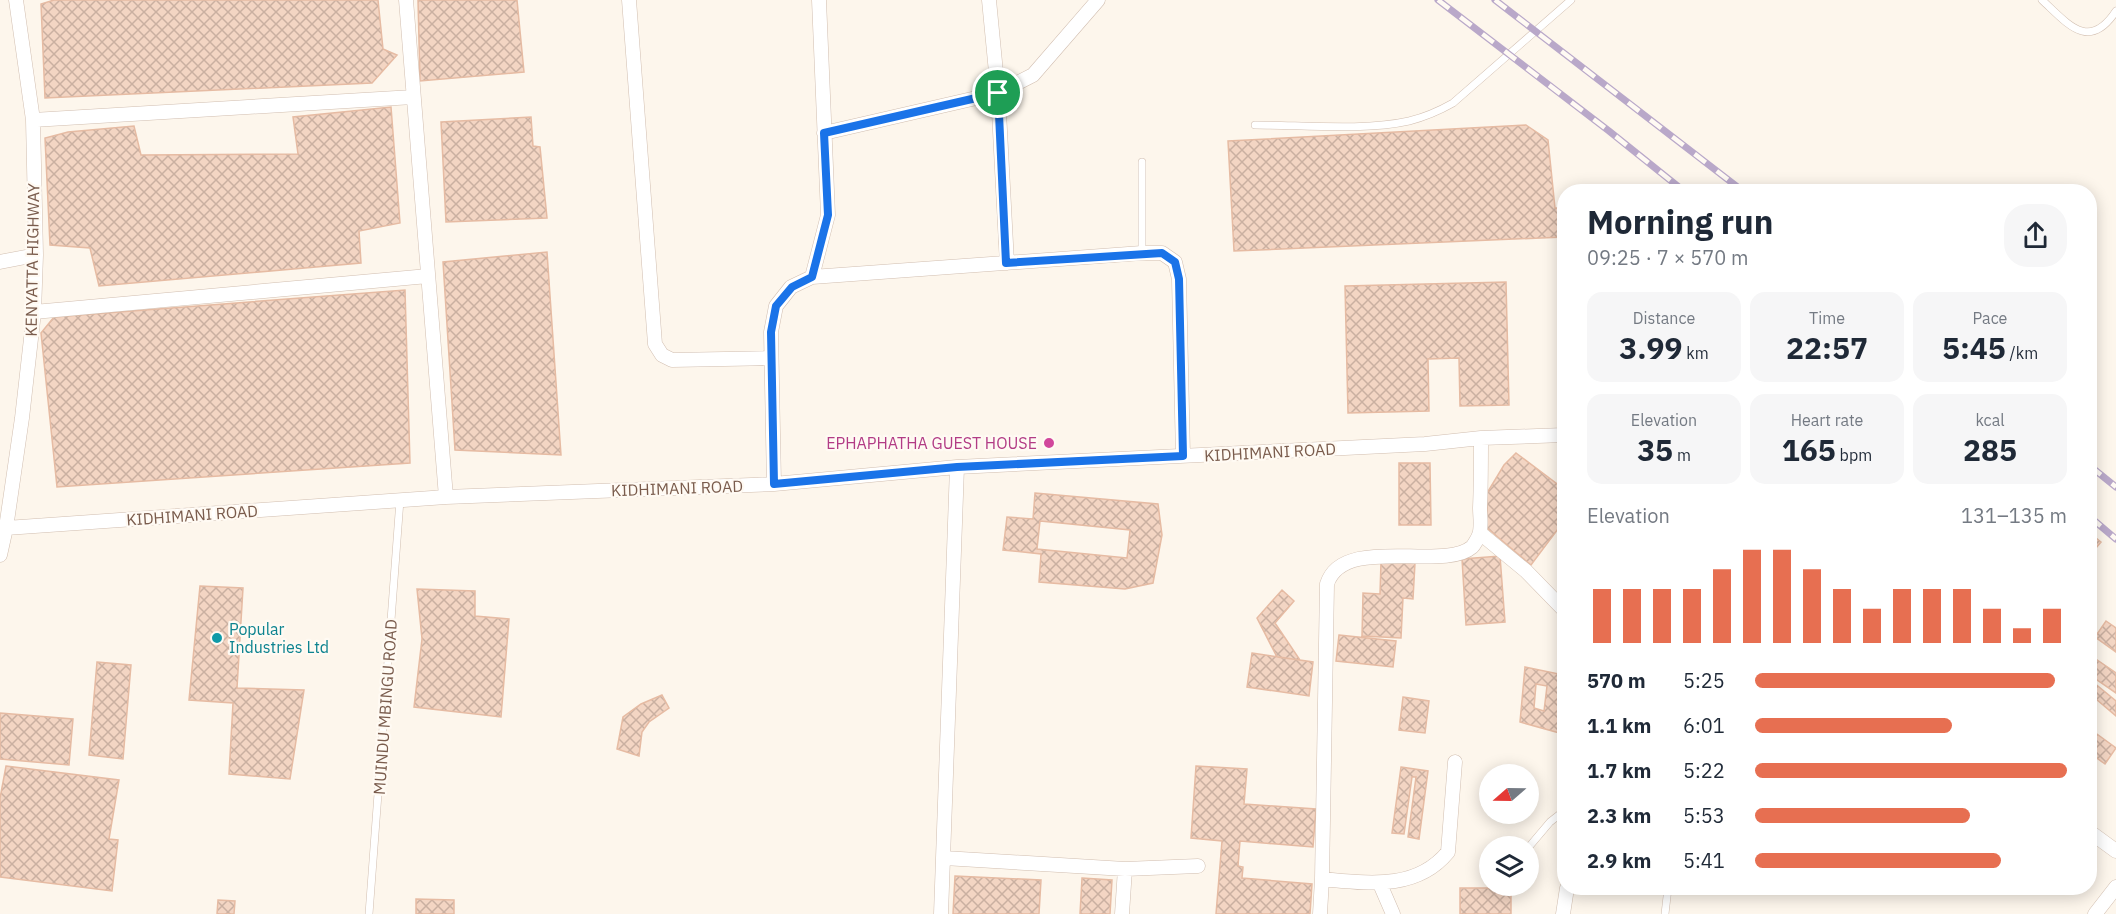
<!DOCTYPE html>
<html lang="en">
<head>
<meta charset="utf-8">
<style>
  body { margin:0; font-family:"IBM Plex Sans",sans-serif; background:#f6f6f7; color:#1f2937; height:100vh; display:flex; flex-direction:column; font-size:22px; white-space:nowrap }
  * { box-sizing:border-box; margin:0 }
  p { font-size:20px; color:#747a83 }
  .icon { flex:none; width:33px; height:33px; fill:none; stroke:currentColor; stroke-width:2; stroke-linecap:round; stroke-linejoin:round }
  .map { position:relative; flex:1; overflow:hidden }
  .sheet { position:absolute; left:1557px; top:184px; width:540px; height:711px; display:flex; flex-direction:column; background:#fff; border-radius:24px; box-shadow:0 3px 15px #0003 }
  .sheet>* { flex:none }
  .needle { width:39px; rotate:250deg }
  .tools { position:absolute; left:1479px; top:764px; display:grid; gap:12px }
  .tools a { display:grid; place-items:center; width:60px; height:60px; border-radius:50%; background:#fff; box-shadow:0 3px 15px #0003; font-size:30px }
  .pin { position:absolute; display:grid; place-items:center; width:51px; height:51px; color:#fff; margin:-26px; border:3px solid #fff; border-radius:50%; box-shadow:0 2px 6px #0007 }
  .round { display:grid; place-items:center; flex:none; width:63px; height:63px; border-radius:24px; background:#f6f6f7 }
  .overview { display:flex; align-items:center; justify-content:space-between; height:102px; padding:0 30px }
  h1 { font-size:33px; font-weight:700; line-height:45px }
  .metrics { display:grid; grid-template-columns:repeat(3,1fr); gap:9px; height:102px; padding:6px 30px }
  .metrics div { display:grid; align-content:center; border-radius:15px; background:#f6f6f7; text-align:center }
  .metrics b { font-size:30px; font-weight:700 }
  .metrics small { font-size:16px; font-weight:400 }
  .metrics p { font-size:16px }
  .chart { height:168px; padding:12px 30px }
  .chart p { display:flex; justify-content:space-between }
  .chart svg { width:100%; height:108px; margin-top:6px; stroke:#e76f51; stroke-width:6 }
  ul { padding:0 30px; list-style:none; font-size:20px }
  li { display:grid; grid-template-columns:96px 72px 1fr; align-items:center; height:45px }
  li i { height:15px; border-radius:8px; background:#e76f51 }
  .map>svg:first-child { display:block }
  .building { fill:url(#building-cross-hatch); stroke:#e6bba3; stroke-width:1.5; fill-rule:evenodd }
  .lines { fill:none; stroke-linecap:round; stroke-linejoin:round }
  .service-casing { stroke:#d1beb0; stroke-width:8 }
  .minor-casing { stroke:#d1beb0; stroke-width:15 }
  .service { stroke:#fff; stroke-width:7 }
  .minor { stroke:#fff; stroke-width:14 }
  .rail-casing { stroke:#b9a8c9; stroke-width:7 }
  .rail { stroke:#fffaf3; stroke-width:4.5; stroke-dasharray:14; stroke-linecap:butt }
  .route-casing { stroke:#fff; stroke-width:12 }
  .route { stroke:#1a73e8; stroke-width:8 }
  .hotel-dot { fill:#d1479c; stroke:#fffaf3; stroke-width:2 }
  .culture-dot { fill:#0f9aa8; stroke:#fffaf3; stroke-width:2 }
  .labels { text-anchor:middle; stroke-width:4.5; stroke-linejoin:round; paint-order:stroke }
  .street-label { font-size:16px; fill:#7a5c4d; stroke:#fffaf3 }
  .hotel-label { font-size:16px; fill:#b23c85; stroke:#fffaf3; text-anchor:end }
  .culture-label { font-size:16px; fill:#0d838f; stroke:#fffaf3; text-anchor:start }
</style>
</head>
<body>
<div class="map">
<svg width="2116" height="914" viewBox="0 0 2116 914">
  <defs>
    <pattern id="building-cross-hatch" width="8" height="8" patternUnits="userSpaceOnUse" patternTransform="scale(1.5)"><rect width="8" height="8" fill="#f3d5c3"/><path d="M0 0l8 8M0 8l8-8" fill="none" stroke="#cab0a1"/></pattern>
  </defs>
  <rect width="100%" height="100%" fill="#fdf6ec"/>
  <!-- building -->
  <path class="building" d="M54,0H378L383,49L397,55L372,83L45,98L41,4Z
    M418,0H517L524,72L420,81Z
    M391,107L400,223L359,231L361,263L99,286L90,248L50,245L45,138L68,132L134,126L141,155L298,154L293,117Z
    M531,117L533,146L540,147L547,218L446,222L441,122Z
    M1526,125L1548,140L1555,208H1564V237L1234,251L1228,141Z
    M547,252L561,455L455,450L443,262Z
    M1506,282L1509,405L1460,406L1459,358L1428,359L1429,411L1348,413L1345,286Z
    M405,290L410,463L57,487L41,333L54,317Z
    M1516,453L1564,489V521L1531,565L1487,528V493L1504,465Z
    M1399,463H1430L1431,525H1399Z
    M1035,493L1158,504L1162,535L1153,583L1125,589L1039,582L1041,554L1003,550L1007,517L1033,519ZM1040,521L1130,530L1127,558L1037,549Z
    M2090,533L2101,542L2090,555Z
    M1500,556L1505,622L1466,625L1462,559Z
    M1381,562L1415,563L1413,599L1403,598L1401,638L1362,636L1363,593L1380,594Z
    M200,586L243,588L237,688L304,690L290,779L229,774L233,703L189,700Z
    M417,589L475,591V616L509,619L501,717L414,707L422,639Z
    M1282,590L1294,601L1275,623L1300,660L1277,657L1257,618Z
    M2106,621L2116,628V652L2095,637Z
    M1339,635L1396,641L1393,667L1336,661Z
    M1252,653L1313,662L1309,696L1247,687Z
    M2090,655L2116,673V693L2090,675Z
    M97,662L131,665L123,759L89,755Z
    M1525,667L1564,675L1563,734L1520,722ZM1536,684L1547,686L1544,711L1534,708Z
    M2093,682L2116,701V716L2090,694V686Z
    M662,695L669,708L649,722L642,732L639,756L617,749L623,717L641,704Z
    M1403,697L1429,701L1425,733L1399,730Z
    M0,713L73,719L69,765L0,759Z
    M2090,729L2116,748L2105,764L2090,753Z
    M6,766L119,780L109,839L118,840L112,891L0,877V798Z
    M1196,766L1247,769L1244,804L1316,809L1313,847L1240,841L1238,866L1243,867L1242,878L1312,884L1310,914H1216L1222,841L1191,838Z
    M1401,767L1428,771L1419,839L1408,837L1416,777H1412L1404,834L1392,833Z
    M955,876L1041,880L1039,914H953Z
    M1082,878L1112,880L1110,914H1080Z
    M1460,888H1511V914H1460Z
    M416,899L454,900V914H416Z
    M218,900L235,901L234,914H217Z"/>
  <g class="lines">
    <!-- service casing -->
    <g class="service-casing">
      <path id="service" d="M2042,0C2068,24 2089,52 2116,11
        M1255,125C1302,125 1365,131 1409,121C1425,117 1439,111 1453,103L1571,0
        M1142,253V162
        M1528,848L1550,822L1564,811
        M369,914L400,500
        M1665,914L1668,888"/>
    </g>
    <!-- minor casing -->
    <g class="minor-casing">
      <path id="minor" d="M406,0L446,497
        M629,0L655,344L662,355L672,360L771,358
        M989,0L998,93L1007,263
        M33,120L413,97
        M824,133L998,93L1033,75L1098,0
        M0,262L36,255
        M812,277L828,215L819,0
        M34,312L428,276
        M774,484L771,332L776,306L791,287L812,277L1142,253H1162L1175,262L1179,279L1183,456
        M6,528L446,497L774,484L957,467L1425,444L1481,438L1564,435
        M1480,533L1526,571L1564,610
        M0,555L6,528L22,418L34,312L36,255L33,120L16,0
        M2090,832L2116,851
        M944,858L1125,869L1198,866
        M1322,879C1367,883 1416,891 1448,852L1455,762
        M1380,884L1393,914
        M941,914L957,467
        M1122,914L1125,869
        M1320,914L1322,879L1327,584C1343,534 1443,572 1472,547C1474,545 1478,538 1479,535C1482,528 1480,516 1480,508C1481,485 1481,461 1481,438
        M1563,914L1567,888
        M2095,914L2116,887"/>
    </g>
    <!-- service -->
    <use href="#service" class="service"/>
    <!-- minor -->
    <use href="#minor" class="minor"/>
    <!-- rail casing -->
    <g class="rail-casing">
      <path id="rail" d="M1438,0L1609,131L1685,192
        M1495,0L1744,192
        M2090,466L2116,487
        M2090,517L2116,539"/>
    </g>
    <!-- rail -->
    <use href="#rail" class="rail"/>
  </g>
  <g class="lines">
    <!-- route casing -->
    <g class="route-casing">
      <path id="route" d="M998,93L1006,263L1162,253L1175,262L1179,279L1183,456L957,467L774,484L771,332L776,306L792,287L812,277L828,215L824,133Z"/>
    </g>
    <!-- route -->
    <use href="#route" class="route"/>
  </g>
  <!-- markers -->
  <circle class="hotel-dot" cx="1049" cy="443" r="6"/>
  <circle class="culture-dot" cx="217" cy="638" r="6"/>
  <g class="labels">
    <!-- street labels -->
    <g class="street-label">
      <text transform="translate(32 260) rotate(-89)" y="6">KENYATTA HIGHWAY</text>
      <text transform="translate(1270 452) rotate(-3)" y="6">KIDHIMANI ROAD</text>
      <text transform="translate(677 488) rotate(-2)" y="6">KIDHIMANI ROAD</text>
      <text transform="translate(192 515) rotate(-4)" y="6">KIDHIMANI ROAD</text>
      <text transform="translate(385 707) rotate(-86)" y="6">MUINDU MBINGU ROAD</text>
    </g>
    <!-- hotel labels -->
    <g class="hotel-label">
      <text x="1037" y="449">EPHAPHATHA GUEST HOUSE</text>
    </g>
    <!-- culture labels -->
    <g class="culture-label">
      <text x="229" y="635">Popular<tspan x="229" dy="18">Industries Ltd</tspan></text>
    </g>
  </g>
</svg>
<div class="tools">
<a><svg class="needle" viewBox="-14 -14 28 28"><path d="M0-13l5 13h-10z" fill="#e53935"/><path d="M0 13l5-13h-10z" fill="#747a83"/></svg></a>
<a><svg class="icon" aria-label="layers" viewBox="0 0 24 24"><path d="M12 4l9 5-9 5-9-5zM3 14l9 5 9-5"/></svg></a>
</div>
<div class="pin" style="left:998px;top:93px;background:#1e9e55"><svg class="icon" aria-label="arrive" viewBox="0 0 24 24"><path d="M6 21V4h12l-3 4 3 4H6"/></svg></div>
<section class="sheet">
<div class="overview"><div><h1>Morning run</h1><p>09:25 · 7 × 570 m</p></div><a class="round"><svg class="icon" aria-label="share" viewBox="0 0 24 24"><path d="M12 15V3M7 8l5-5 5 5M5 13v7h14v-7"/></svg></a></div>
<div class="metrics">
<div><p>Distance</p><b>3.99<small> km</small></b></div>
<div><p>Time</p><b>22:57</b></div>
<div><p>Pace</p><b>5:45<small> /km</small></b></div>
</div>
<div class="metrics">
<div><p>Elevation</p><b>35<small> m</small></b></div>
<div><p>Heart rate</p><b>165<small> bpm</small></b></div>
<div><p>kcal</p><b>285</b></div>
</div>
<div class="chart"><p><span>Elevation</span>131–135 m</p>
<svg viewBox="0 0 160 44" preserveAspectRatio="none"><path d="M5 44V22M15 44V22M25 44V22M35 44V22M45 44V14M55 44V6M65 44V6M75 44V14M85 44V22M95 44V30M105 44V22M115 44V22M125 44V22M135 44V30M145 44V38M155 44V30"/></svg>
</div>
<ul>
<li><b>570 m</b>5:25<i style="width:96%"></i></li>
<li><b>1.1 km</b>6:01<i style="width:63%"></i></li>
<li><b>1.7 km</b>5:22<i style="width:100%"></i></li>
<li><b>2.3 km</b>5:53<i style="width:69%"></i></li>
<li><b>2.9 km</b>5:41<i style="width:79%"></i></li>
</ul>
</section>
</div>
</body>
</html>
